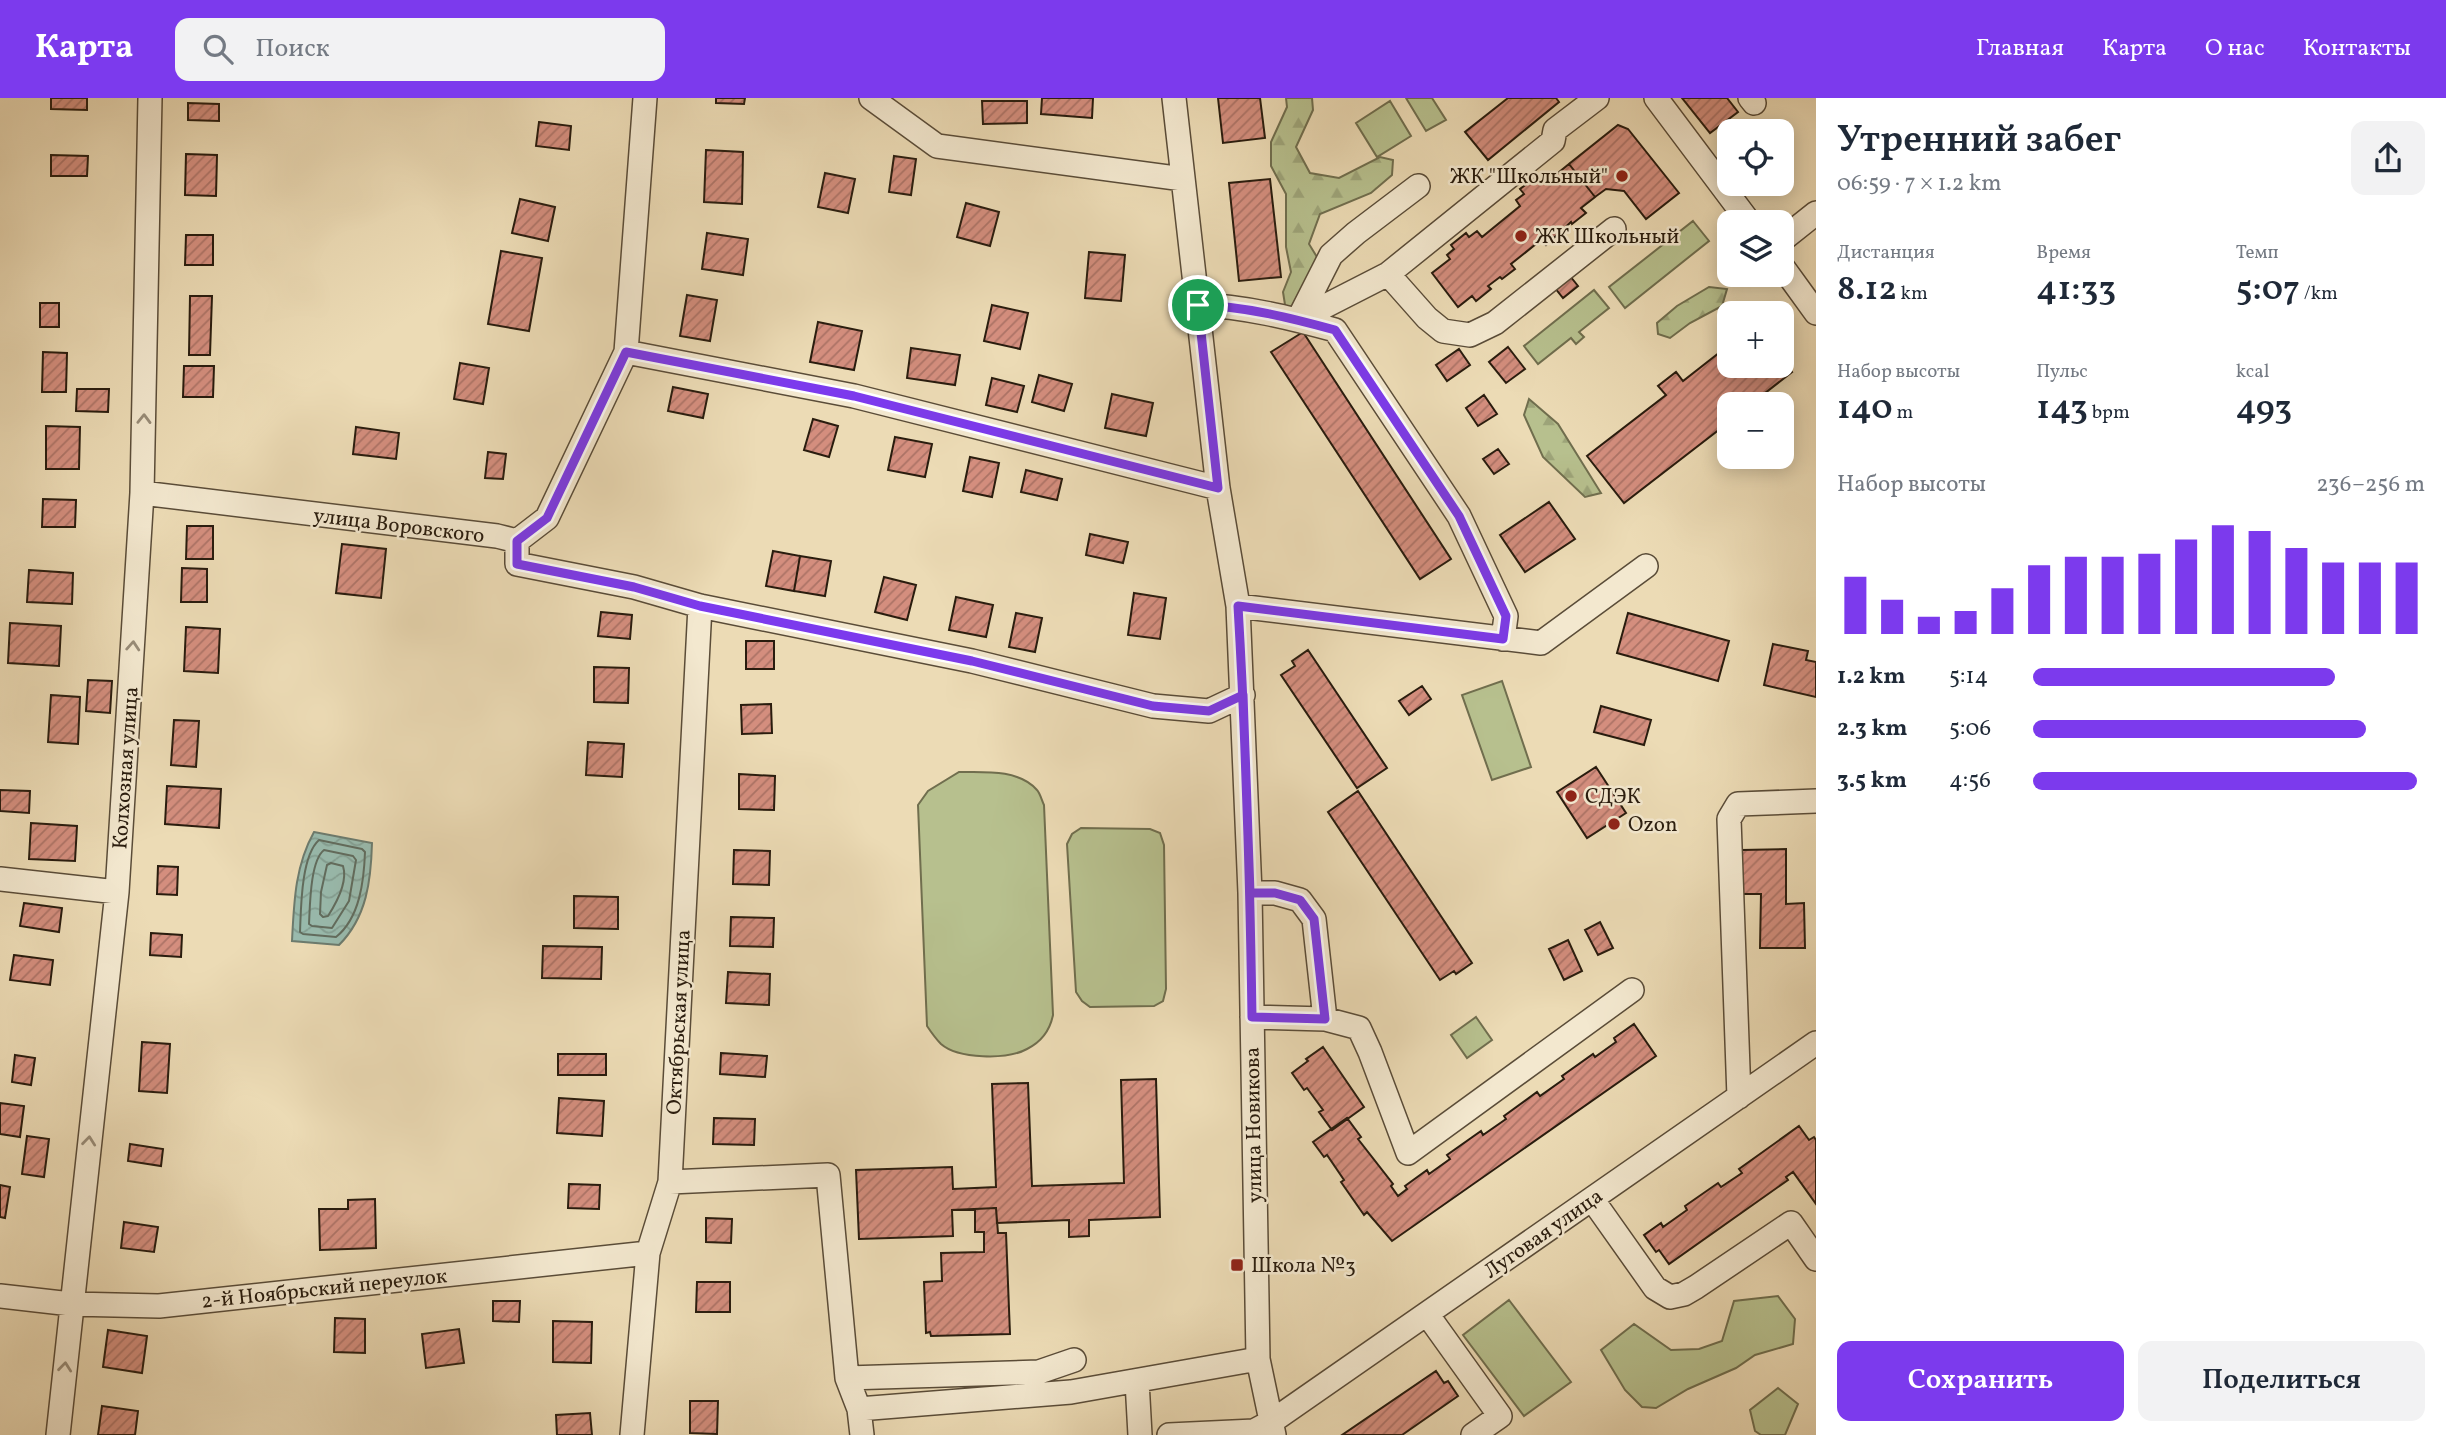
<!DOCTYPE html>
<html lang="ru">
<head>
<meta charset="utf-8">
<style>
  body { margin:0; font-family:Vollkorn,serif; background:#f2f2f3; color:#1f2937; height:100vh; display:flex; flex-direction:column; font-size:26px; white-space:nowrap }
  * { box-sizing:border-box; margin:0 }
  p { font-size:23px; color:#747a83 }
  .icon { flex:none; width:38px; height:38px; fill:none; stroke:currentColor; stroke-width:2; stroke-linecap:round; stroke-linejoin:round }
  .map { position:relative; flex:1; overflow:hidden }
  .side { display:flex; flex-direction:column; background:#fff; width:630px }
  .side>* { flex:none }
  .controls { position:absolute; left:1717px; top:21px; display:grid; gap:14px }
  .controls a { display:grid; place-items:center; width:77px; height:77px; border-radius:14px; background:#fff; box-shadow:0 4px 18px #0003; font-size:35px }
  .pin { position:absolute; display:grid; place-items:center; width:60px; height:60px; color:#fff; margin:-30px; border:4px solid #fff; border-radius:50%; box-shadow:0 2px 7px #0007 }
  .round { display:grid; place-items:center; flex:none; width:74px; height:74px; border-radius:14px; background:#f2f2f3 }
  .headline { display:flex; align-items:center; justify-content:space-between; height:119px; padding:0 21px }
  h1 { font-size:38px; font-weight:600; line-height:52px }
  .metrics { display:grid; grid-template-columns:repeat(3,1fr); gap:10px; height:119px; padding:7px 21px }
  .metrics div { display:grid; align-content:center }
  .metrics b { font-size:35px; font-weight:600 }
  .metrics small { font-size:19px; font-weight:400 }
  .metrics p { font-size:19px }
  .chart { height:196px; padding:14px 21px }
  .chart p { display:flex; justify-content:space-between }
  .chart svg { width:100%; height:126px; margin-top:7px; stroke:#7c3aed; stroke-width:6 }
  .cta { display:flex; gap:14px; margin-top:auto; padding:14px 21px }
  .cta a { flex:1; height:80px; border-radius:14px; background:#7c3aed; color:#fff; font-size:28px; font-weight:600; line-height:80px; text-align:center }
  .cta a+a { background:#f2f2f3; color:#1f2937 }
  ul { padding:0 21px; list-style:none; font-size:23px }
  li { display:grid; grid-template-columns:112px 84px 1fr; align-items:center; height:52px }
  li i { height:18px; border-radius:9px; background:#7c3aed }
  header { display:flex; align-items:center; gap:42px; box-sizing:border-box; height:98px; padding:0 35px; background:#7c3aed; color:#fff }
  header strong { font-size:33px }
  nav { display:flex; gap:38px; margin-inline-start:auto; font-size:24px }
  .search { width:490px; height:63px; background:#f2f2f3; display:flex; align-items:center; gap:18px; box-sizing:border-box; padding:0 24px; border-radius:14px; color:#747a83; font-size:26px }
  main { display:flex; flex:1; min-height:0 }
  .map>svg:first-child { display:block }
  .green { fill:#b7c08e; stroke:#706e4e; stroke-width:2 }
  .forest { fill:url(#forest-firs); stroke:#706e4e; stroke-width:2 }
  .water { fill:url(#water-waves); stroke:#6c7b6e; stroke-width:2 }
  .lines { fill:none; stroke-linecap:round; stroke-linejoin:round }
  .shore { stroke:#616c5e; stroke-width:2 }
  .building { fill:url(#building-hatch); stroke:#291c0e; stroke-width:2 }
  .minor-casing { stroke:#5a4c38; stroke-width:26 }
  .minor { stroke:#f3e8cf; stroke-width:23 }
  .oneway { stroke:#988c78 }
  .route-casing { stroke:#fff; stroke-width:14 }
  .route { stroke:#7c3aed; stroke-width:9 }
  .poi-dot { fill:#8f2418; stroke:#f3e8cf; stroke-width:2.5 }
  .labels { text-anchor:middle; stroke-width:5; stroke-linejoin:round; paint-order:stroke }
  .poi-label { font-size:21px; fill:#291c0e; stroke:#f3e8cf; text-anchor:start }
  .street-label { font-size:21px; fill:#291c0e; stroke:#f3e8cf }
</style>
</head>
<body>
<header>
<strong>Карта</strong>
<div class="search"><svg class="icon" aria-label="search" viewBox="0 0 24 24"><circle cx="10" cy="10" r="6"/><path d="M15 15l6 6"/></svg>Поиск</div>
<nav><a>Главная</a><a>Карта</a><a>О нас</a><a>Контакты</a></nav>
</header>
<main>
<div class="map">
<svg width="1816" height="1337" viewBox="0 0 1816 1337">
  <defs>
    <pattern id="forest-firs" width="22" height="20" patternUnits="userSpaceOnUse" patternTransform="scale(1.75)"><rect width="22" height="20" fill="#b7c08e"/><path d="M5 1l3.5 6h-7zM16 11l3.5 6h-7z" fill="#9da479"/></pattern>
    <pattern id="water-waves" width="16" height="10" patternUnits="userSpaceOnUse" patternTransform="scale(1.75)"><rect width="16" height="10" fill="#99bbae"/><path d="M0 5q4-4 8 0t8 0" fill="none" stroke="#84a094"/></pattern>
    <pattern id="building-hatch" width="6" height="6" patternUnits="userSpaceOnUse" patternTransform="scale(1.75)"><rect width="6" height="6" fill="#d48e7e"/><path d="M-1 1l2-2M0 6l6-6M5 7l2-2" fill="none" stroke="#ac7366"/></pattern>
  </defs>
  <rect width="100%" height="100%" fill="#ecdbb5"/>
  <filter id="stains"><feTurbulence type="fractalNoise" baseFrequency=".00286" numOctaves="4"/><feColorMatrix values="0 0 0 0 .2 0 0 0 0 .09 0 0 0 0 .02 0 0 0 .5 -.17"/></filter>
  <radialGradient id="worn" r=".72"><stop offset=".6" stop-color="#630" stop-opacity="0"/><stop offset="1" stop-color="#630" stop-opacity=".3"/></radialGradient>
  <!-- green -->
  <path class="green" d="M1406,0H1432L1446,22L1426,33Z
    M1390,3L1411,38L1377,59L1356,25Z
    M1693,123L1709,143L1625,210L1609,189Z
    M1594,192L1609,210L1579,234L1584,239L1576,246L1571,240L1538,266L1524,248Z
    M1502,583L1531,669L1492,682L1462,597Z
    M959,674C983,674 1019,671 1037,692C1040,695 1042,703 1044,707L1053,917C1050,932 1041,944 1027,951C1007,962 958,961 941,946C936,941 931,934 927,928L918,707L928,693Z
    M1081,730L1150,731L1160,735L1164,747L1166,891L1163,903L1154,908L1090,909L1082,903L1076,894L1067,746L1072,736Z
    M1476,919L1492,942L1467,960L1451,937Z
    M1778,1198L1795,1221L1793,1246L1755,1257L1736,1270L1688,1291L1656,1310L1642,1309L1625,1292L1601,1252L1634,1226L1671,1252L1699,1251L1722,1243L1734,1203Z
    M1509,1202L1571,1284L1524,1318L1463,1237Z
    M1778,1290L1798,1306L1785,1337H1761L1755,1333L1750,1312Z"/>
  <!-- forest -->
  <path class="forest" d="M1286,0H1312L1313,12L1296,49L1310,75L1339,80L1380,59L1393,62L1392,77L1371,95L1320,116L1309,146L1331,182L1319,209L1286,213L1283,194L1291,174L1286,149V96L1271,68V44L1287,9Z
    M1709,189L1727,191L1722,208L1690,225L1670,240L1658,236L1657,225L1677,208Z
    M1529,301L1558,326L1601,395L1585,399L1543,359L1524,317Z"/>
  <!-- water -->
  <path class="water" d="M314,734L372,745C371,782 367,819 339,847L292,843C294,804 295,768 314,734Z"/>
  <g class="lines">
    <!-- shore -->
    <path class="shore" d="M319,742L362,751L365,754C364,782 360,820 336,839L303,836L300,834C301,810 301,758 319,742Z
      M324,752L353,758L356,762L349,803L332,830L312,828L309,826C310,808 310,763 324,752Z
      M331,765L343,768C348,784 337,804 328,818L323,819L320,816L321,794L327,767Z"/>
  </g>
  <!-- building -->
  <path class="building" d="M51,0H87V12L51,11Z
    M716,0H745L744,6L716,5Z
    M1042,0H1093L1092,20L1041,16Z
    M1218,0H1260L1265,40L1223,45Z
    M1508,0H1556L1559,4L1488,62L1465,34Z
    M1682,0H1727L1738,14L1710,35Z
    M982,3H1027V25L983,26Z
    M188,5L219,6V23L188,22Z
    M539,24L571,28L569,52L536,48Z
    M1618,27L1628,31L1679,95L1646,121L1624,93L1606,91L1595,99L1569,66Z
    M706,52L743,54L742,106L704,104Z
    M186,56L217,57L216,98L185,97Z
    M51,57L88,58L87,78H51Z
    M894,58L916,61L911,97L889,94Z
    M1569,66L1595,99L1581,110L1586,115L1572,126L1571,124L1546,147L1541,142L1511,166L1515,171L1502,181L1500,179L1488,188L1491,191L1476,203L1472,198L1458,209L1432,175L1450,161L1447,157L1454,151L1451,147L1466,135L1469,139L1477,133L1482,139L1520,108L1516,102L1524,96L1520,91L1536,79L1539,83L1550,74L1553,79Z
    M825,75L855,81L848,115L818,109Z
    M1270,81L1281,179L1239,183L1229,85Z
    M520,101L555,109L548,143L512,135Z
    M966,105L999,114L990,148L957,139Z
    M707,135L748,141L743,177L702,171Z
    M186,137H213V167H185Z
    M501,153L542,160L529,233L488,226Z
    M1089,154L1125,157L1121,203L1085,200Z
    M1566,173L1578,188L1563,200L1551,185Z
    M687,197L717,202L710,243L680,238Z
    M190,198H212L210,257H189Z
    M40,205H59V229H40Z
    M992,207L1028,215L1020,251L984,243Z
    M818,224L862,233L854,272L810,264Z
    M1303,234L1451,461L1420,481L1271,254Z
    M1729,247V268H1782V261L1792,274L1751,306H1729V324L1624,405L1587,358L1666,297L1658,288L1676,274L1683,283Z
    M1508,249L1525,271L1506,285L1489,264Z
    M911,250L960,257L955,287L907,280Z
    M1459,251L1470,267L1447,283L1436,267Z
    M43,254L67,255L66,294H42Z
    M460,265L489,270L483,306L454,301Z
    M184,268H214L213,299H183Z
    M1039,277L1072,286L1064,313L1032,304Z
    M992,280L1024,288L1017,314L986,307Z
    M673,289L708,296L703,320L668,313Z
    M77,291H109L108,314L76,313Z
    M1112,296L1153,305L1146,338L1105,330Z
    M1484,297L1497,316L1478,328L1466,310Z
    M813,321L838,328L829,359L804,352Z
    M46,328L80,329L79,371H46Z
    M356,329L399,335L396,361L353,356Z
    M895,339L932,346L925,379L888,372Z
    M1498,351L1509,366L1494,376L1483,361Z
    M488,354L506,356L503,381L485,380Z
    M970,359L999,365L992,399L963,393Z
    M1026,372L1062,381L1057,402L1021,394Z
    M43,401L76,402L75,429H42Z
    M1549,404L1575,441L1525,474L1500,437Z
    M187,428H213V461H186Z
    M1090,436L1128,444L1123,465L1086,457Z
    M342,446L386,451L381,500L336,495Z
    M773,453L800,458L794,493L766,488Z
    M800,458L831,463L825,498L794,493Z
    M182,470L207,471V504H181Z
    M29,472L73,475L72,506L27,504Z
    M884,479L916,487L907,522L875,514Z
    M1134,495L1166,500L1160,541L1128,537Z
    M956,499L993,507L986,539L949,532Z
    M601,514L632,517L630,541L598,538Z
    M1016,515L1042,520L1035,554L1009,549Z
    M1628,515L1729,543L1718,583L1617,555Z
    M10,525L61,528L59,568L8,565Z
    M186,529L220,531L218,575L184,573Z
    M746,543H774V571H746Z
    M1773,546L1808,553L1806,562L1816,564V599L1764,587Z
    M1308,552L1387,670L1357,690L1281,577L1295,568L1292,563Z
    M594,569L629,570L628,605L594,604Z
    M88,582L112,583L110,615L86,613Z
    M1422,588L1431,601L1409,617L1399,603Z
    M51,597L80,599L78,646L48,644Z
    M771,606L772,635L742,636L741,607Z
    M1601,608L1651,622L1644,647L1594,634Z
    M174,622L199,623L196,669L171,667Z
    M588,644L624,646L622,679L586,677Z
    M1596,669L1626,715L1587,740L1557,694Z
    M739,676L775,678L774,712L739,711Z
    M167,688L221,691L219,730L165,726Z
    M0,692L30,693L29,715L0,713Z
    M1358,693L1472,865L1456,876L1454,873L1440,882L1328,714Z
    M31,725L77,728L75,763L29,761Z
    M1786,751V806L1804,805L1805,850H1760L1761,796H1742V752Z
    M734,752L770,753L769,787L733,786Z
    M158,768L178,769L177,797L157,796Z
    M574,798L618,799V831L574,830Z
    M24,805L62,810L59,834L20,828Z
    M731,819L774,820L773,849L730,848Z
    M1600,824L1613,850L1598,857L1585,832Z
    M151,835L182,837L181,859L150,857Z
    M1568,842L1582,873L1564,882L1549,851Z
    M543,848L602,849L601,881L542,880Z
    M14,857L53,862L50,887L10,882Z
    M728,874L770,876L769,907L726,905Z
    M1634,926L1656,958L1392,1143L1367,1114L1364,1117L1341,1084L1344,1082L1327,1057L1324,1059L1313,1044L1347,1020L1361,1039L1358,1041L1393,1086L1391,1088L1398,1098L1407,1091L1405,1088L1427,1072L1429,1076L1450,1061L1447,1057L1481,1033L1483,1037L1506,1021L1504,1018L1537,994L1540,998L1564,981L1562,978L1593,956L1595,959L1616,944L1614,940Z
    M142,944L170,946L167,995L139,993Z
    M1323,949L1364,1009L1332,1032L1319,1014L1323,1012L1307,990L1304,992L1292,975L1308,963L1306,961Z
    M721,955L767,958L765,979L720,976Z
    M558,956H606V977H558Z
    M15,957L35,960L31,987L12,984Z
    M1156,981L1160,1119L1089,1122V1138L1069,1139V1122L997,1125L996,1110L952,1112L953,1138L859,1141L856,1072L952,1069L953,1091L996,1089L992,986L1028,985L1032,1088L1124,1085L1121,982Z
    M559,1000L604,1003L602,1038L557,1035Z
    M0,1005L24,1008L20,1039L0,1036Z
    M714,1020L755,1021L754,1047L713,1046Z
    M1799,1028L1809,1042L1814,1039L1816,1042V1106L1793,1074L1786,1079L1788,1082L1669,1166L1659,1152L1656,1154L1644,1137L1661,1125L1663,1129L1687,1112L1685,1108L1718,1085L1721,1089L1742,1075L1739,1071Z
    M27,1038L49,1041L44,1079L22,1076Z
    M130,1046L163,1051L161,1068L128,1063Z
    M569,1086L600,1087L599,1111L568,1110Z
    M0,1087L10,1089L5,1120L0,1119Z
    M375,1101L376,1150L320,1152L319,1111H348V1102Z
    M996,1110L998,1135H1006L1010,1236L931,1238L930,1234L926,1235L924,1184L942,1183L941,1155L984,1154V1134H975V1111Z
    M706,1120L732,1121L731,1145L706,1144Z
    M124,1124L158,1129L154,1154L121,1150Z
    M697,1184H730V1214H696Z
    M493,1203H520L519,1224L493,1223Z
    M335,1220L365,1221V1255L334,1254Z
    M553,1223L592,1224L591,1265L553,1264Z
    M459,1231L464,1265L426,1270L422,1236Z
    M108,1232L147,1238L142,1275L103,1269Z
    M1436,1273L1444,1285L1448,1283L1458,1298L1402,1337H1342Z
    M690,1303H718L717,1336L690,1335Z
    M102,1308L138,1313L135,1337H98Z
    M590,1315L592,1337H557L556,1317Z"/>
  <g class="lines">
    <!-- minor casing -->
    <g class="minor-casing">
      <path id="minor" d="M871,0L937,48L1183,81
        M1174,0L1218,390L1238,508L1250,795L1258,1261L1274,1337
        M1656,0L1749,124
        M1750,0L1754,5
        M1782,142L1816,115
        M1782,168L1816,215
        M1388,176L1427,220L1443,233L1470,237L1495,225L1614,131
        M1198,207C1243,208 1291,220 1335,232L1459,418L1506,518L1503,541
        M1298,222L1388,176L1553,43L1555,32L1597,0
        M1298,222L1331,157L1356,135L1418,88
        M626,254L854,298L1218,390
        M142,395L497,438L517,443L547,420L626,254L645,0
        M517,443V466L634,489L700,508L972,563L1153,608L1209,613L1243,597
        M1238,508L1541,545L1646,468
        M0,781L117,794
        M1250,795H1275L1300,802L1314,821L1325,921L1359,930L1370,954L1408,1055L1632,892
        M1252,919L1325,921
        M1739,999L1729,721L1738,706L1816,703
        M670,1084L828,1077L847,1280L859,1311L862,1337
        M1592,1101L1655,1190L1670,1199L1684,1196L1696,1189L1791,1125L1816,1161
        M0,1198L71,1206L159,1208L648,1155
        M1427,1216L1500,1318L1473,1337
        M847,1280L1039,1274L1074,1262
        M1137,1283L1140,1337
        M859,1311L1071,1294L1258,1261
        M58,1337L117,794L142,395L150,0
        M632,1337L648,1155L670,1084L700,508
        M1169,1337L1254,1333L1271,1324L1816,945"/>
    </g>
    <!-- minor -->
    <use href="#minor" class="minor"/>
  </g>
  <!-- one-way arrows -->
  <defs><path id="oneway-chevron" d="M-2-3.5L2.5 0L-2 3.5" fill="none" stroke-width="1.6" stroke-linecap="round" stroke-linejoin="round" transform="scale(1.75)"/></defs>
  <g class="oneway">
    <use href="#oneway-chevron" transform="translate(144 321) rotate(-89)"/>
    <use href="#oneway-chevron" transform="translate(133 548) rotate(-86)"/>
    <use href="#oneway-chevron" transform="translate(89 1043) rotate(-84)"/>
    <use href="#oneway-chevron" transform="translate(65 1269) rotate(-84)"/>
  </g>
  <g class="lines">
    <!-- route casing -->
    <g class="route-casing">
      <path id="route" d="M1198,207L1218,390L854,298L626,254L547,420L517,443V466L634,489L700,508L972,563L1153,608L1209,613L1243,597L1250,795H1275L1300,802L1314,821L1325,921L1252,919C1250,782 1246,645 1238,508L1503,541L1506,518L1459,418L1335,232C1291,220 1243,208 1198,207"/>
    </g>
    <!-- route -->
    <use href="#route" class="route"/>
  </g>
  <!-- markers -->
  <g class="poi-dot">
    <circle cx="1622" cy="78" r="7"/>
    <circle cx="1521" cy="138" r="7"/>
    <circle cx="1571" cy="698" r="7"/>
    <circle cx="1614" cy="726" r="7"/>
    <rect x="1230" y="1160" width="14" height="14" rx="3.5"/>
  </g>
  <g class="labels">
    <!-- poi labels -->
    <g class="poi-label">
      <text x="1608" y="85" text-anchor="end">ЖК "Школьный"</text>
      <text x="1535" y="145">ЖК Школьный</text>
      <text x="1585" y="705">СДЭК</text>
      <text x="1628" y="733">Ozon</text>
      <text x="1251" y="1174">Школа №3</text>
    </g>
    <!-- street labels -->
    <g class="street-label">
      <text transform="translate(399 427) rotate(7)" y="7">улица Воровского</text>
      <text transform="translate(125 670) rotate(-86)" y="7">Колхозная улица</text>
      <text transform="translate(678 924) rotate(-87)" y="7">Октябрьская улица</text>
      <text transform="translate(1253 1027) rotate(-91)" y="7">улица Новикова</text>
      <text transform="translate(1543 1135) rotate(-35)" y="7">Луговая улица</text>
      <text transform="translate(324 1190) rotate(-6)" y="7">2-й Ноябрьский переулок</text>
    </g>
  </g>
  <rect width="100%" height="100%" filter="url(#stains)"/>
  <rect width="100%" height="100%" fill="url(#worn)"/>
</svg>
<div class="controls">
<a><svg class="icon" aria-label="locate" viewBox="0 0 24 24"><circle cx="12" cy="12" r="6"/><path d="M12 2v4M12 18v4M2 12h4M18 12h4"/></svg></a>
<a><svg class="icon" aria-label="layers" viewBox="0 0 24 24"><path d="M12 4l9 5-9 5-9-5zM3 14l9 5 9-5"/></svg></a>
<a>+</a>
<a>−</a>
</div>
<div class="pin" style="left:1198px;top:207px;background:#1e9e55"><svg class="icon" aria-label="arrive" viewBox="0 0 24 24"><path d="M6 21V4h12l-3 4 3 4H6"/></svg></div>
</div>
<section class="side">
<div class="headline"><div><h1>Утренний забег</h1><p>06:59 · 7 × 1.2 km</p></div><a class="round"><svg class="icon" aria-label="share" viewBox="0 0 24 24"><path d="M12 15V3M7 8l5-5 5 5M5 13v7h14v-7"/></svg></a></div>
<div class="metrics">
<div><p>Дистанция</p><b>8.12<small> km</small></b></div>
<div><p>Время</p><b>41:33</b></div>
<div><p>Темп</p><b>5:07<small> /km</small></b></div>
</div>
<div class="metrics">
<div><p>Набор высоты</p><b>140<small> m</small></b></div>
<div><p>Пульс</p><b>143<small> bpm</small></b></div>
<div><p>kcal</p><b>493</b></div>
</div>
<div class="chart"><p><span>Набор высоты</span>236–256 m</p>
<svg viewBox="0 0 160 44" preserveAspectRatio="none"><path d="M5 44V24M15 44V32M25 44V38M35 44V36M45 44V28M55 44V20M65 44V17M75 44V17M85 44V16M95 44V11M105 44V6M115 44V8M125 44V14M135 44V19M145 44V19M155 44V19"/></svg>
</div>
<ul>
<li><b>1.2 km</b>5:14<i style="width:77%"></i></li>
<li><b>2.3 km</b>5:06<i style="width:85%"></i></li>
<li><b>3.5 km</b>4:56<i style="width:98%"></i></li>
</ul>
<div class="cta"><a>Сохранить</a><a>Поделиться</a></div>
</section>
</main>
</body>
</html>
